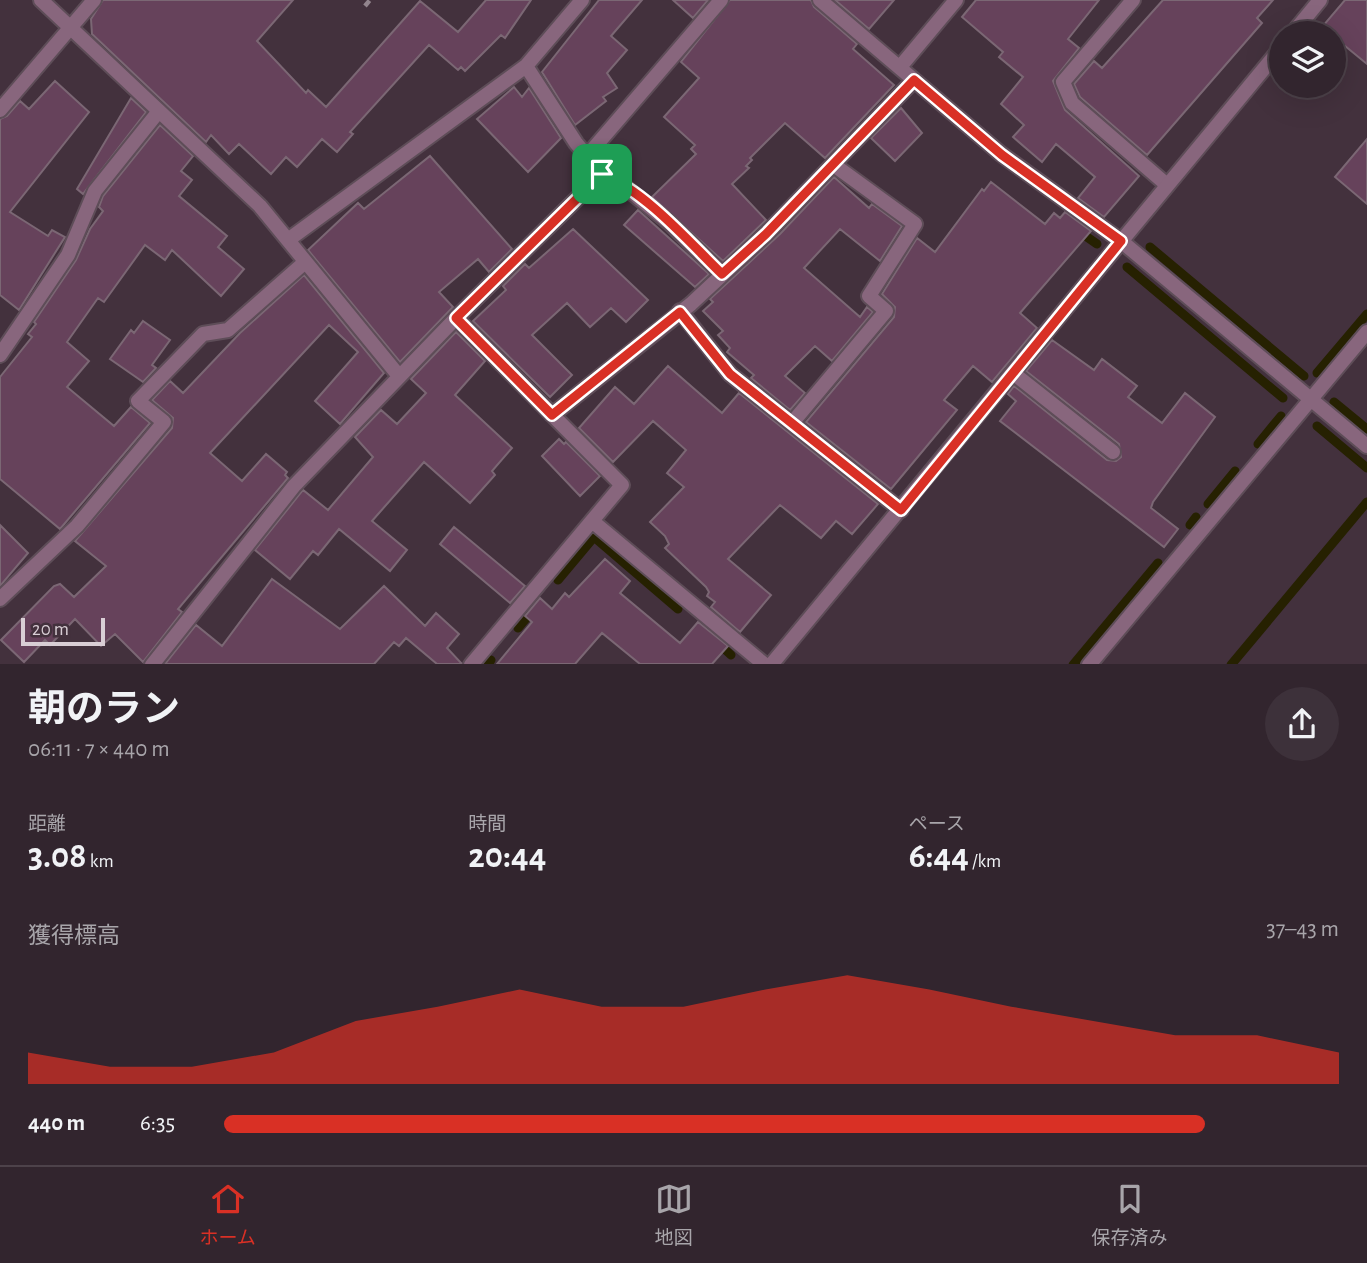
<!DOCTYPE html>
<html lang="ja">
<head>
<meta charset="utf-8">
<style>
  body { margin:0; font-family:"Alegreya Sans","Noto Sans JP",sans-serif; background:#3d313a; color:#f1f3f6; height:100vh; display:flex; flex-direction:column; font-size:26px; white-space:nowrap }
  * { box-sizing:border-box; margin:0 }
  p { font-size:23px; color:#a8a5aa }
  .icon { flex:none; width:38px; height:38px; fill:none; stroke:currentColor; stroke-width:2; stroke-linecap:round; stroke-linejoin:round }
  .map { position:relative; height:664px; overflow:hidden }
  .drawer { display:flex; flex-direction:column; background:#32252e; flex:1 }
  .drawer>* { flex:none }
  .tools { position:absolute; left:1269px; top:21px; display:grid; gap:14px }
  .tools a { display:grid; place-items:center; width:77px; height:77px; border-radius:50%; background:#32252e; box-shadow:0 7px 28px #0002,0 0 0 2px #4d424a; font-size:35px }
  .scale { position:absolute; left:21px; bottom:18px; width:84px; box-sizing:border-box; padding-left:7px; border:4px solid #d9ced5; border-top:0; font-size:19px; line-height:24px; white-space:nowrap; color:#d9ced5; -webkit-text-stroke:5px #43313d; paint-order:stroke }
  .pin { position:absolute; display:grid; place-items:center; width:60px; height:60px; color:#fff; margin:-30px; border-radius:14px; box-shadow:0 4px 10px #0006 }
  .round { display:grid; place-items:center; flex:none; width:74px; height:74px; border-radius:37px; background:#3d313a }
  .summary { display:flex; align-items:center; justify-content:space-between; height:119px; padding:0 28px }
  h1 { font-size:38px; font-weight:700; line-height:52px }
  .stats { display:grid; grid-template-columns:repeat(3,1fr); gap:10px; height:119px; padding:7px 28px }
  .stats div { display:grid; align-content:center }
  .stats b { font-size:35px; font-weight:700 }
  .stats small { font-size:19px; font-weight:400 }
  .stats p { font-size:19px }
  .chart { height:196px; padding:14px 28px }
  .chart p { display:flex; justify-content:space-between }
  .chart svg { width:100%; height:126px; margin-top:7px; fill:#d93025; opacity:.7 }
  ul { padding:0 28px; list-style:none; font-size:23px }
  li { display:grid; grid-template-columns:112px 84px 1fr; align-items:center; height:52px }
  li i { height:18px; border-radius:9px; background:#d93025 }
  .tab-bar { display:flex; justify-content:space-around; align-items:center; height:98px; border-top:2px solid #4d424a; background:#32252e; font-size:19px; color:#a8a5aa }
  .tab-bar a { display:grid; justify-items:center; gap:4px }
  .tab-bar .current { color:#d93025 }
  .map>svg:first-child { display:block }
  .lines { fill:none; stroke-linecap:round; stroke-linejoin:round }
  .stream { stroke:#262101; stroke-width:9 }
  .building { fill:#66425b; stroke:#7b6774; stroke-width:2 }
  .service-casing { stroke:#5e4d58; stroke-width:18 }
  .minor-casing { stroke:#5e4d58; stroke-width:18 }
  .tertiary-casing { stroke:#5e4d58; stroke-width:18 }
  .path { stroke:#92848d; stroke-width:4.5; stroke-dasharray:7 3.5; stroke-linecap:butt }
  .service { stroke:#88667d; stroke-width:14 }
  .minor { stroke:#88667d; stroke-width:14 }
  .tertiary { stroke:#88667d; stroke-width:14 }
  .route-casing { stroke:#fff; stroke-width:14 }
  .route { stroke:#d93025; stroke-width:9 }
</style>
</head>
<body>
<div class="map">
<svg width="1367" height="665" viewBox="0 0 1367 665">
  <rect width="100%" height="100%" fill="#43313d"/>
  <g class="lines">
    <!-- stream -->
    <path class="stream" d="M1087,237L1097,244
      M1150,247L1304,376
      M1127,267L1283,398
      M1317,373L1367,314
      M1334,402L1367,429
      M1317,426L1367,468
      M1258,444L1281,416
      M1208,504L1235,471
      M1190,525L1196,517
      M558,580L594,537L678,609
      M518,628L528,616
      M718,643L731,655
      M488,665L491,660
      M1073,665L1158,563
      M1231,665L1367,502"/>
  </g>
  <!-- building -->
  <path class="building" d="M103,0H293L257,41L306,93L308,90L326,107L420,1L458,32L486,0H531L505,38L501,35L465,71L461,67L458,70L429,45L350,132L353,134L337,152L322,139L297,167L286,157L271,174L239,144L229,154L211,135L206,142L92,34L91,19Z
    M599,0H642L611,36L627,50L607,73L617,88L603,97L606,101L575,125L542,72Z
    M673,0H708L693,18Z
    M730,0H811L814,7L857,44L853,49L894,85L825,158L785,123L750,158L752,160L746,166L749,168L732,184L766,220L723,261L652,197L696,154L691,149L695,145L664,117L699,78L681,62Z
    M835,0H894L869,29Z
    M976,0H1099L1068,39L1079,48L1053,81L1065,110L1139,176L1104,217L1078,198L1095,177L1056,144L1042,162L1013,137L1024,125L1001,104L1023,77L999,57L1003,52L962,17Z
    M1163,0H1273L1257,18L1262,23L1147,155L1080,97L1074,84L1094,61L1102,68Z
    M1345,0H1367V64L1322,27Z
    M55,81L89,112L10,212L48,236L52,230L65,237L19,310L0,295V119L7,116L20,101L29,109Z
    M514,87L522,97L529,88L561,138L528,172L477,119Z
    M131,98L146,112L83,194L77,189Z
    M901,108L922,133L895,161L871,138Z
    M160,125L193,156L181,171L192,180L179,196L227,236L218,247L244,269L221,296L172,250L165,260L145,245L104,302L98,298L67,342L89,361L67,387L114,426L131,407L150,423L60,529L0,479V377L32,337L28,334L36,324L34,322L76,260L90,229L103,211L99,207L103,196Z
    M1367,139V204L1335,177Z
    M430,156L512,249L489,272L478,259L439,292L453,307L400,362L308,250L358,203L364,209Z
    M834,177L869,208L872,204L902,226L880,261L840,229L804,268L860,317L867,307L873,312L832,361L815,346L785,376L805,393L790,410L751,378L754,375L727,352L730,348L718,335L723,331L703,311L713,302L710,299L780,234Z
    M991,182L1045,224L1054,213L1060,218L1065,212L1091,231L1020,313L1037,328L992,382L973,366L944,400L957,410L891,489L806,422L894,317L895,307L882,294L917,238L935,252L982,189L984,191Z
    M638,210L709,274L695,287L624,225Z
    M573,229L648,300L626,322L611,308L590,327L567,303L532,335L572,375L550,397L473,321L506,290L503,286L525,264L529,268Z
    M304,275L384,373L340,424L315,401L358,352L329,325L210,453L242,481L266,454L287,472L285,475L288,478L178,609L182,612L143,662L115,634L101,646L75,619L50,645L45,640L24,662L1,640L54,586L60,584L74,597L106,566L75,541L172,428L173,418L152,400L170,381L183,393L240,333Z
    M143,321L170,340L152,365L156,368L143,382L110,359L131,330L134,333Z
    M456,332L485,361L455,395L512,448L492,471L495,475L470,503L424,462L372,521L407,550L390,571L339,529L318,555L313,551L290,579L255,550L303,490L328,510L373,457L355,437L381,410L397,424L426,393L411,379Z
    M1052,340L1094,370L1102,359L1137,386L1128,397L1162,423L1185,393L1215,417L1153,502L1151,508L1178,529L1164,547L1000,421L1016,401L1008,394L1014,386L1107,460L1116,461L1121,457L1119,444L1026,371Z
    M668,366L722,413L739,393L878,504L852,534L836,521L821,538L780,505L728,559L771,595L740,632L711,607L715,602L707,596L709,592L706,587L665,548L669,544L665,536L650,522L684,487L667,473L686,450L653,421L613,462L579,428L615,387L634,404Z
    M559,439L564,444L566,442L600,476L580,496L542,456Z
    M0,525L28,553L0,586Z
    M454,527L525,586L510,603L440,544Z
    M605,559L630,581L620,593L680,643L698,622L728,646L712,664H640L602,633L575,664H497L532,622L525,616L540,598L552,609L565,593L569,597Z
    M272,579L340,629L384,586L425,626L436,613L459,634L447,648L462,664H437L406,638L399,646L394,642L374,664H165L196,625L222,646Z"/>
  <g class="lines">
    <!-- service casing -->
    <g class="service-casing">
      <path id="service" d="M1013,373L1113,452
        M792,423L886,311L869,296L915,224L834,165"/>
    </g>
    <!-- minor casing -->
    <g class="minor-casing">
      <path id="minor" d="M41,0L260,206L399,376
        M820,0L1001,154L1121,241L1367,446
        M1133,0L1063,82L1072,103L1167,185
        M526,66L576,143L602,174L616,180L670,223L722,274
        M900,67L956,0
        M0,110L94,0
        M587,156L721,0
        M288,240L526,66L582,0
        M680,311L730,374L901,510
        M456,318L622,485L471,665
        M0,355L68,255L95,191L159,111
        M552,415L691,304L766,234L914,80
        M592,521L765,665
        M0,599L77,526L164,422L138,401L203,334L228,330L304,263
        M152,665L294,486L456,318L602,174
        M1089,665L1367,332"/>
    </g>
    <!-- tertiary casing -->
    <g class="tertiary-casing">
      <path id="tertiary" d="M1293,33L1320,0
        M771,665L1281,48"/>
    </g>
    <!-- path -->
    <path class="path" d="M365,6L370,0"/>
    <!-- service -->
    <use href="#service" class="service"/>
    <!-- minor -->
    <use href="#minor" class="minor"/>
    <!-- tertiary -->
    <use href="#tertiary" class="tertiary"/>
  </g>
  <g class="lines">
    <!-- route casing -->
    <g class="route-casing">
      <path id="route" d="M914,80L1002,155L1121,241L901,510L730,374L680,312L552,415L456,318L602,174C646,192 688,241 722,274L766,234Z"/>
    </g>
    <!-- route -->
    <use href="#route" class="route"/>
  </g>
</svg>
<div class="tools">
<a><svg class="icon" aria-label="layers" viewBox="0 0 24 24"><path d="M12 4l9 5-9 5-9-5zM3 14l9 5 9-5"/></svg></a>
</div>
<div class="scale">20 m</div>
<div class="pin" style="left:602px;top:174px;background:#1e9e55"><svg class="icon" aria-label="arrive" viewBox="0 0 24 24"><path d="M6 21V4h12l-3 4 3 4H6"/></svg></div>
</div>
<section class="drawer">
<div class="summary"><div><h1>朝のラン</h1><p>06:11 · 7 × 440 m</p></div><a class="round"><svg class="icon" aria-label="share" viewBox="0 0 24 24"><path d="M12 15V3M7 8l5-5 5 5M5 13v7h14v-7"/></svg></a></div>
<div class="stats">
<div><p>距離</p><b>3.08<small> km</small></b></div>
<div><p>時間</p><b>20:44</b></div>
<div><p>ペース</p><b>6:44<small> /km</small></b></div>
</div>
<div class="chart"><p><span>獲得標高</span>37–43 m</p>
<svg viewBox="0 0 160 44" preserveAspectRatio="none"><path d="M0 44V33L10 38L20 38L30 33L40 22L50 17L60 11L70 17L80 17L90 11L100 6L110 11L120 17L130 22L140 27L150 27L160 33V44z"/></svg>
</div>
<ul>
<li><b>440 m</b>6:35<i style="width:88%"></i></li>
</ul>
</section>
<nav class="tab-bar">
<a class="current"><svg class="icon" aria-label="home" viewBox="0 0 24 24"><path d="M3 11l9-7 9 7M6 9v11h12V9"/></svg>ホーム</a>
<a><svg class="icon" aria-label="map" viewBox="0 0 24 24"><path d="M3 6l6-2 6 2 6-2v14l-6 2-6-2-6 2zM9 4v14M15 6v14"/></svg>地図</a>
<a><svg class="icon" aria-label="saved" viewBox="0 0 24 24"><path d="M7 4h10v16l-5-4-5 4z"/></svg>保存済み</a>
</nav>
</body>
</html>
